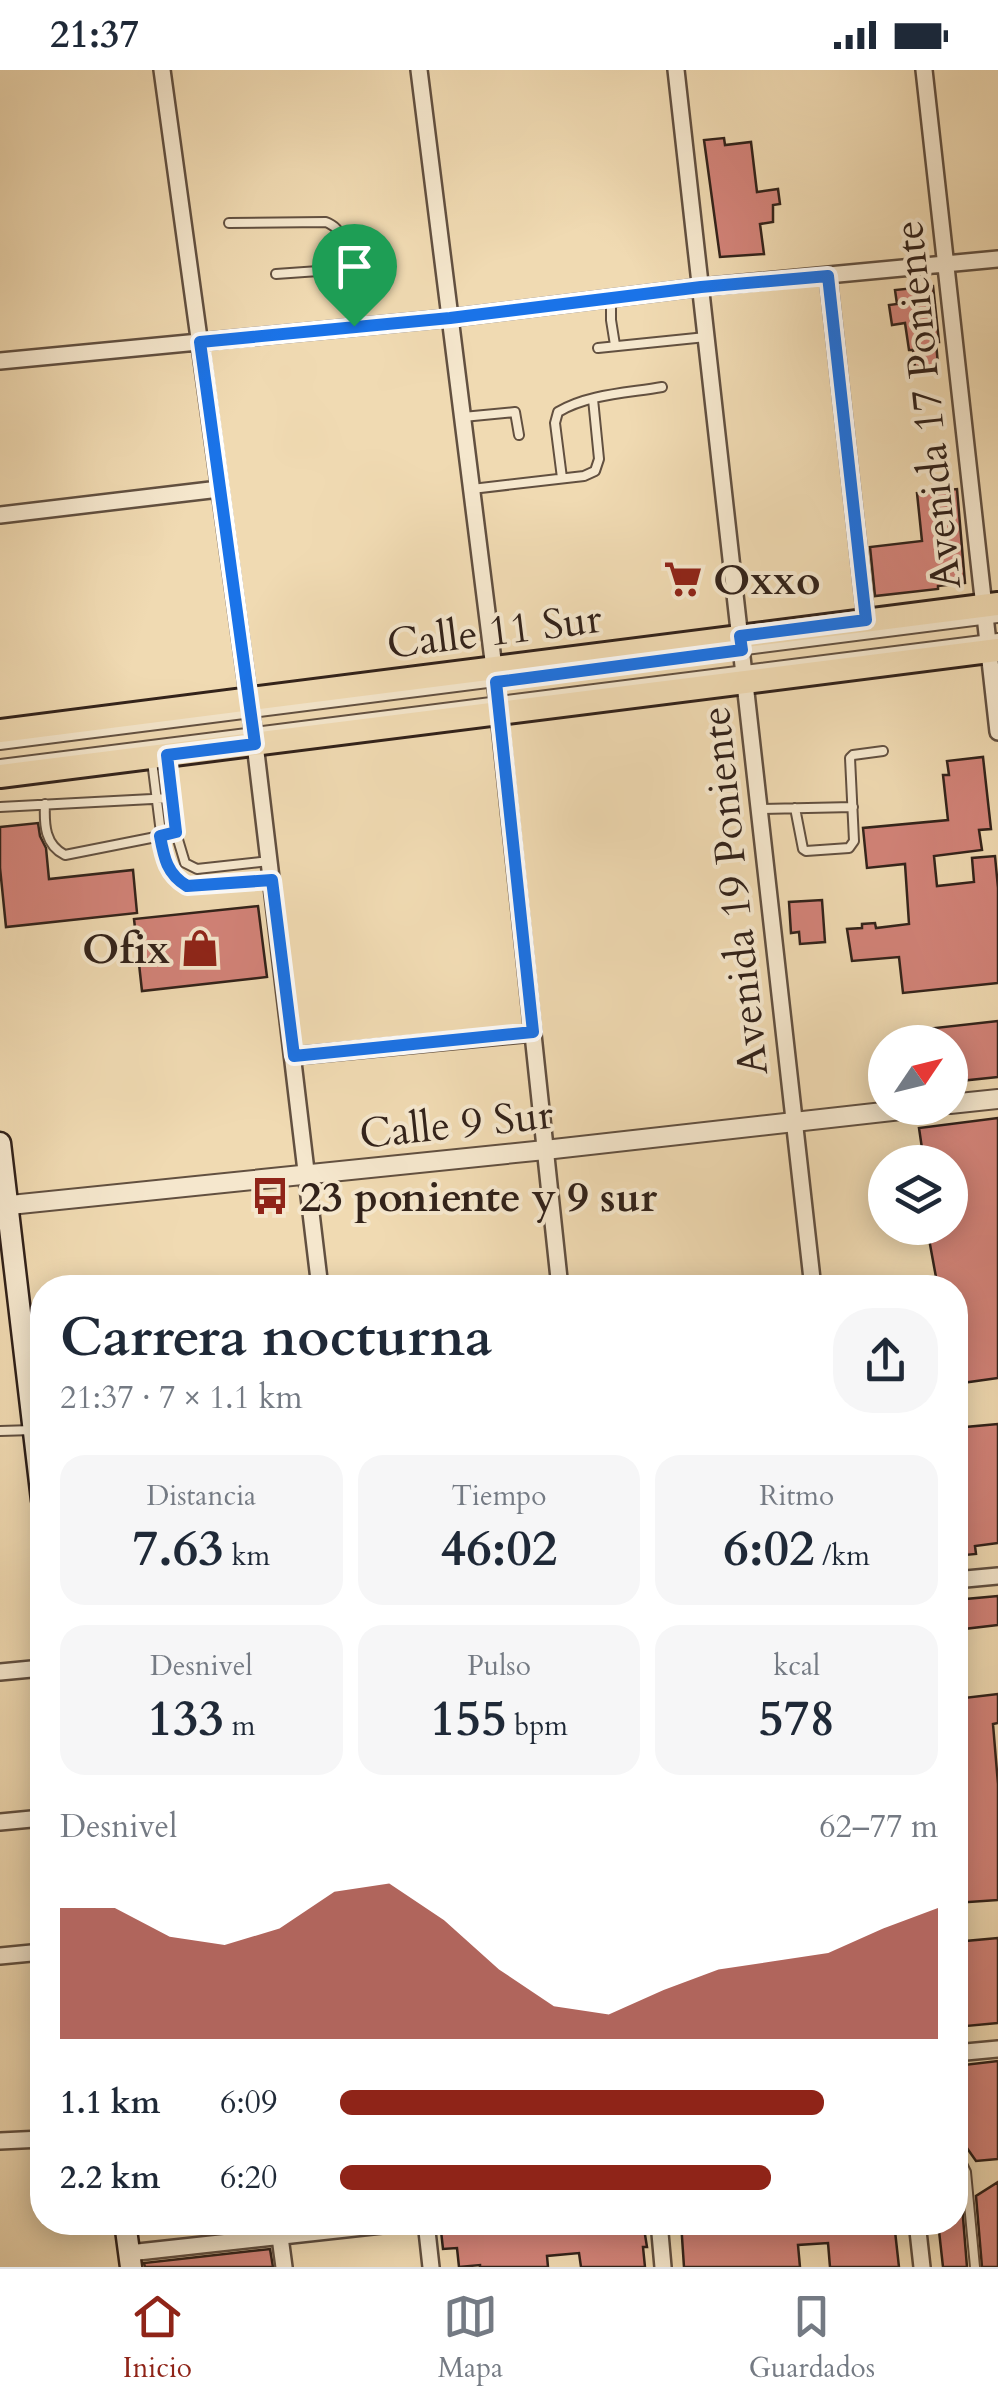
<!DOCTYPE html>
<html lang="es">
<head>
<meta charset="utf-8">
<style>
  body { margin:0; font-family:Cardo,serif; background:#f6f6f7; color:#1f2937; height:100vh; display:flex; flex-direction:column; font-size:38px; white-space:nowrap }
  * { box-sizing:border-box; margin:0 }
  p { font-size:32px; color:#747a83 }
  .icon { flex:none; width:55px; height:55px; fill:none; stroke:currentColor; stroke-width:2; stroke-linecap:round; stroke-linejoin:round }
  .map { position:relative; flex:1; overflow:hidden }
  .sheet { position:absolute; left:30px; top:1205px; width:938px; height:960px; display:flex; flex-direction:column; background:#fff; border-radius:40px; box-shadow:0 5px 25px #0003 }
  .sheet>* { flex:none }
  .needle { width:65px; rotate:55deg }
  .fabs { position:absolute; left:868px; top:955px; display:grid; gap:20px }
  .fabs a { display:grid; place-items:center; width:100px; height:100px; border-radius:50%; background:#fff; box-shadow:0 5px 25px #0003; font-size:50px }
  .pin { position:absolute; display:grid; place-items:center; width:85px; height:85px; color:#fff; margin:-102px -42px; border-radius:50% 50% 50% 0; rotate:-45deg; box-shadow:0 0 10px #0007 }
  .pin .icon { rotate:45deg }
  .round { display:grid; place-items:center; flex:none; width:105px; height:105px; border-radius:40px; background:#f6f6f7 }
  .summary { display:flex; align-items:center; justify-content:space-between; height:170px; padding:0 30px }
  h1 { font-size:55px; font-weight:700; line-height:75px }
  .metrics { display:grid; grid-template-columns:repeat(3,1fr); gap:15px; height:170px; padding:10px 30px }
  .metrics div { display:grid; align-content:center; border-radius:25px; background:#f6f6f7; text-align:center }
  .metrics b { font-size:50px; font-weight:700 }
  .metrics small { font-size:28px; font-weight:400 }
  .metrics p { font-size:28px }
  .chart { height:280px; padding:20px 30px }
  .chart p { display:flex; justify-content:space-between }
  .chart svg { width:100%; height:180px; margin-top:10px; fill:#8f2418; opacity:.7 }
  ul { padding:0 30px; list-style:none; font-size:32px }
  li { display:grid; grid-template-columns:160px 120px 1fr; align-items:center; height:75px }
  li i { height:25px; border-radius:12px; background:#8f2418 }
  .status { display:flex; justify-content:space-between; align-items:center; height:70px; padding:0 50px; background:#fff; direction:ltr }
  .status svg { height:28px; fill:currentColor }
  .tabs { display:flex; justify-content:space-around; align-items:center; height:140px; border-top:2px solid #e0e1e3; background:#fff; font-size:28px; color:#747a83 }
  .tabs a { display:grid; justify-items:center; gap:5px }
  .tabs .active { color:#8f2418 }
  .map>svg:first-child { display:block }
  .building { fill:#d38379; stroke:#32221a; stroke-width:2.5 }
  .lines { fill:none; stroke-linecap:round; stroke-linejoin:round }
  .service-casing { stroke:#625040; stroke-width:12 }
  .minor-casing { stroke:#625040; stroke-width:20 }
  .tertiary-casing { stroke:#625040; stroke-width:22 }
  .secondary-casing { stroke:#32221a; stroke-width:25 }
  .primary-casing { stroke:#32221a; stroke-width:28 }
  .service { stroke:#f5e7cd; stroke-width:8 }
  .minor { stroke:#f5e7cd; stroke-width:15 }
  .tertiary { stroke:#f5e7cd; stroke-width:18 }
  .secondary { stroke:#f5e7cd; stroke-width:20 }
  .primary { stroke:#f0dab2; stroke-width:22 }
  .route-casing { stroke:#fff; stroke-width:20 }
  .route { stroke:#1a73e8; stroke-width:12 }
  .labels { text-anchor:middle; stroke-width:8; stroke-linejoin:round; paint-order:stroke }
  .street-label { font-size:42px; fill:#32221a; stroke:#f5e7cd }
  .poi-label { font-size:42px; font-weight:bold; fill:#32221a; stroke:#f5e7cd; text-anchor:start }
</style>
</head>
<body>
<div class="status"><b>21:37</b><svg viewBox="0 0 49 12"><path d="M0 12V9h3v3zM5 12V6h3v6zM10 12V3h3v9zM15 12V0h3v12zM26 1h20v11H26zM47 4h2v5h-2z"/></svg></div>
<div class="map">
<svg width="998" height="2197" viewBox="0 0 998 2197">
  <rect width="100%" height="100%" fill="#f0dab2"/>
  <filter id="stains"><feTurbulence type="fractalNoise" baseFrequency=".002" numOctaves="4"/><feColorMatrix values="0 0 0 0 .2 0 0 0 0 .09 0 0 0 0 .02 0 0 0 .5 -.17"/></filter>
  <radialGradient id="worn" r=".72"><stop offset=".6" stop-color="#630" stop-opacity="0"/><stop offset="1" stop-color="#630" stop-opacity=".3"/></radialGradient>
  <!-- building -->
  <path class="building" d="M724,68L725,75L751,72L757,122L778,119L780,134L773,135V152L760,154L764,184L720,187L704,70Z
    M933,216L939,272H936L938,295L915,297L913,280H909L905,253L892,255L889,235L897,234L895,220Z
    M957,419L965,513L938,516V519L875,526L870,477L922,471L917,423Z
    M983,687L991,759L979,760L982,780L934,786L937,816L974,812L972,788L995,786L998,818V913L903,923L899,887L852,891L847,859L862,858V854L875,853L876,858L909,854L905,794L867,798L863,758L948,750L943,705H949L947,691Z
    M38,753L40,766L46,778L49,809L133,800L137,843L6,857L0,798V757Z
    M822,830L825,872L800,874L799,862L791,863L789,832Z
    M258,836L267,907L142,921L134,849Z
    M998,951V1007L950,1012V972H927L926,959Z
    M998,1048V1308L955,1314V1218H938L927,1158H950V1092H924L919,1058Z
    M998,1354V1473L975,1476L976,1484L955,1486V1400H958L955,1358Z
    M998,1526V1555L955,1560V1530Z
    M998,1624V1653L993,1654L998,1714V1830L955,1833V1629Z
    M998,1868V1953L956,1957L955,1872Z
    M998,1991V2089L976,2091L955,2061V1996Z
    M998,2112V2197H982L976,2126Z
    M962,2135L967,2197H943L938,2152H955V2139Z
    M440,2152H643L647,2177H643L645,2197H581L579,2183L547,2186L548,2197H480V2195L459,2197L457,2178L443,2179Z
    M681,2152H894L899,2197H830L828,2173L798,2175L800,2197H684Z
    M270,2179L273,2197H145L144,2193Z"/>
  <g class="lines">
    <!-- service casing -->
    <g class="service-casing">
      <path id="service" d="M229,153L326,152C332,155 334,155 338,161C348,176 353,237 354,256
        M276,204L347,199
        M611,230V250L615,275
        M598,278L706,267
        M463,347L515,342L519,365
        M562,408L555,353L558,342C588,324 628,323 662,317
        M472,419L584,406L595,401L599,389L593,329
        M0,675L998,548
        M152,691L164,787C168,800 174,808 187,816L272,810
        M167,691L176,763L185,793L197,799L269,791
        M0,694L998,568
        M45,734C44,755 45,775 65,785L176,763
        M0,737L171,728
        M795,738L803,779L806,781L849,778L854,771L850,688L853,685L883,681
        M759,739L853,737
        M27,1298L42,1296
        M0,1361L33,1360
        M955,2090L962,2094L966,2102L975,2197"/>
    </g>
    <!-- minor casing -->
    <g class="minor-casing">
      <path id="minor" d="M162,0L255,674L320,1218
        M419,0L494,598L560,1218
        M676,0L813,1218
        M924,0L998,662
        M828,206L866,550
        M0,291L450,248L701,217L998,189
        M0,445L219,419
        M294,986L533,963
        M955,1510L998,1506
        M0,1602L42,1598
        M0,1752L42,1748
        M0,1886L42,1882
        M955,1983L998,1979
        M0,2071L42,2069
        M278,2152L284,2197
        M426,2152L431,2197
        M659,2152L663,2197
        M917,2152L922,2197
        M129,2183L409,2152"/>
    </g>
    <!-- tertiary casing -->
    <g class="tertiary-casing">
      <path id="tertiary" d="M950,1034L998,1029
        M0,1136L545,1080L919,1038"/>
    </g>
    <!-- secondary casing -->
    <g class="secondary-casing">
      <path id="secondary" d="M0,1073L42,1430
        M125,2152L131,2197"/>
    </g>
    <!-- primary casing -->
    <g class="primary-casing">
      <path id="primary" d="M0,661L998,534
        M0,706L998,580"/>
    </g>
    <!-- service -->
    <use href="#service" class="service"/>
    <!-- minor -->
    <use href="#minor" class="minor"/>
    <!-- tertiary -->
    <use href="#tertiary" class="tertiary"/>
    <!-- secondary -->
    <use href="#secondary" class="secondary"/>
    <!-- primary -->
    <use href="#primary" class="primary"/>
  </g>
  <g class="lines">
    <!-- route casing -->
    <g class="route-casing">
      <path id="route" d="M828,206L866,550L740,566L742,580L496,612L533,962L294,986L272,810L187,816C167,804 164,788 160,766L176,762L167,685L255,674L200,272L450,248L701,217Z"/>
    </g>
    <!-- route -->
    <use href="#route" class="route"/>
  </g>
  <!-- icons -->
  <defs>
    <g id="supermarket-bare" transform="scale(3)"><path d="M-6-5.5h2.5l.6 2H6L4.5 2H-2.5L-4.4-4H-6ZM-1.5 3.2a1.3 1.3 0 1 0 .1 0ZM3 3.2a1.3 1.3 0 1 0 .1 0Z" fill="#8f2418" stroke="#f5e7cd" stroke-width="2.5" paint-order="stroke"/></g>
    <g id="shop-bare" transform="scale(3)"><path d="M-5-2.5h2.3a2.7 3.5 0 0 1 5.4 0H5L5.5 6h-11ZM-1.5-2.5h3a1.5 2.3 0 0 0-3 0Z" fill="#8f2418" stroke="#f5e7cd" stroke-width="2.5" paint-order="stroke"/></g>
    <g id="bus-bare" transform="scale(3)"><path d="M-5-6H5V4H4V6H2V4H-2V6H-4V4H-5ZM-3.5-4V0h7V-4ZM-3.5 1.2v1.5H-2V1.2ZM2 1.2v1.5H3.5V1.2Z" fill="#8f2418" stroke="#f5e7cd" stroke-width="2.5" paint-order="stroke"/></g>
  </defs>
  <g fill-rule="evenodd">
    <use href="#supermarket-bare" x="683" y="509"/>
    <use href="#shop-bare" x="200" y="878"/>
    <use href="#bus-bare" x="270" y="1126"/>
  </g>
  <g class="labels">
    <!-- street labels -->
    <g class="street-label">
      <text transform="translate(926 335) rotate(-96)" y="15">Avenida 17 Poniente</text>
      <text transform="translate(494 560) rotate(-7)" y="15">Calle 11 Sur</text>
      <text transform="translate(733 821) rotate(-96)" y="15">Avenida 19 Poniente</text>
      <text transform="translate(456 1053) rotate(-6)" y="15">Calle 9 Sur</text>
    </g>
    <!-- poi labels -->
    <g class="poi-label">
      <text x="713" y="524">Oxxo</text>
      <text x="170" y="893" text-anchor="end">Ofix</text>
      <text x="300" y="1141">23 poniente y 9 sur</text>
    </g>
  </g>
  <rect width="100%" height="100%" filter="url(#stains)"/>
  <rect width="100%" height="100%" fill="url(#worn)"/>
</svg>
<div class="fabs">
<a><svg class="needle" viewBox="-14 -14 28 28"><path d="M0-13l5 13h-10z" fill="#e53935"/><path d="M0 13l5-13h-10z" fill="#747a83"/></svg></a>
<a><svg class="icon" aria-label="layers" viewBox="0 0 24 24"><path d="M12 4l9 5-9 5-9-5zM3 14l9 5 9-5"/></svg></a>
</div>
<div class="pin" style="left:354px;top:256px;background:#1e9e55"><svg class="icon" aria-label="arrive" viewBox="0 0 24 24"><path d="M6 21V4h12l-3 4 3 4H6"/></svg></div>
<section class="sheet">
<div class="summary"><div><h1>Carrera nocturna</h1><p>21:37 · 7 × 1.1 km</p></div><a class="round"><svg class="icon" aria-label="share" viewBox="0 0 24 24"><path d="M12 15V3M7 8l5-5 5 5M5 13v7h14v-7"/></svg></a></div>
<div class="metrics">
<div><p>Distancia</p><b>7.63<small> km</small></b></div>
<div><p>Tiempo</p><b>46:02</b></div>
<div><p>Ritmo</p><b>6:02<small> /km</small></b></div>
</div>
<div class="metrics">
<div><p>Desnivel</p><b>133<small> m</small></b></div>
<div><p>Pulso</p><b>155<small> bpm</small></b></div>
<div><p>kcal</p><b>578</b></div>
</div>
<div class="chart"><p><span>Desnivel</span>62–77 m</p>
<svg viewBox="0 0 160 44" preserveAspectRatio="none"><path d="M0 44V12L10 12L20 19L30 21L40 17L50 8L60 6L70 15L80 27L90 36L100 38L110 32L120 27L130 25L140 23L150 17L160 12V44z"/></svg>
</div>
<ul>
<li><b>1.1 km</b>6:09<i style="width:81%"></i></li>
<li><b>2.2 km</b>6:20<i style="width:72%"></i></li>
</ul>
</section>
</div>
<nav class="tabs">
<a class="active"><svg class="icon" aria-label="home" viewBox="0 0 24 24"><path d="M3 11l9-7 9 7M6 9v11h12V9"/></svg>Inicio</a>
<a><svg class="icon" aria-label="map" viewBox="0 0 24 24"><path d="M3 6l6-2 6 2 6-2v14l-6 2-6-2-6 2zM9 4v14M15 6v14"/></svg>Mapa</a>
<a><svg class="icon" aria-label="saved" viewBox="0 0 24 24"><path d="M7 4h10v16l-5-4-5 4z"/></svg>Guardados</a>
</nav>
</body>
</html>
